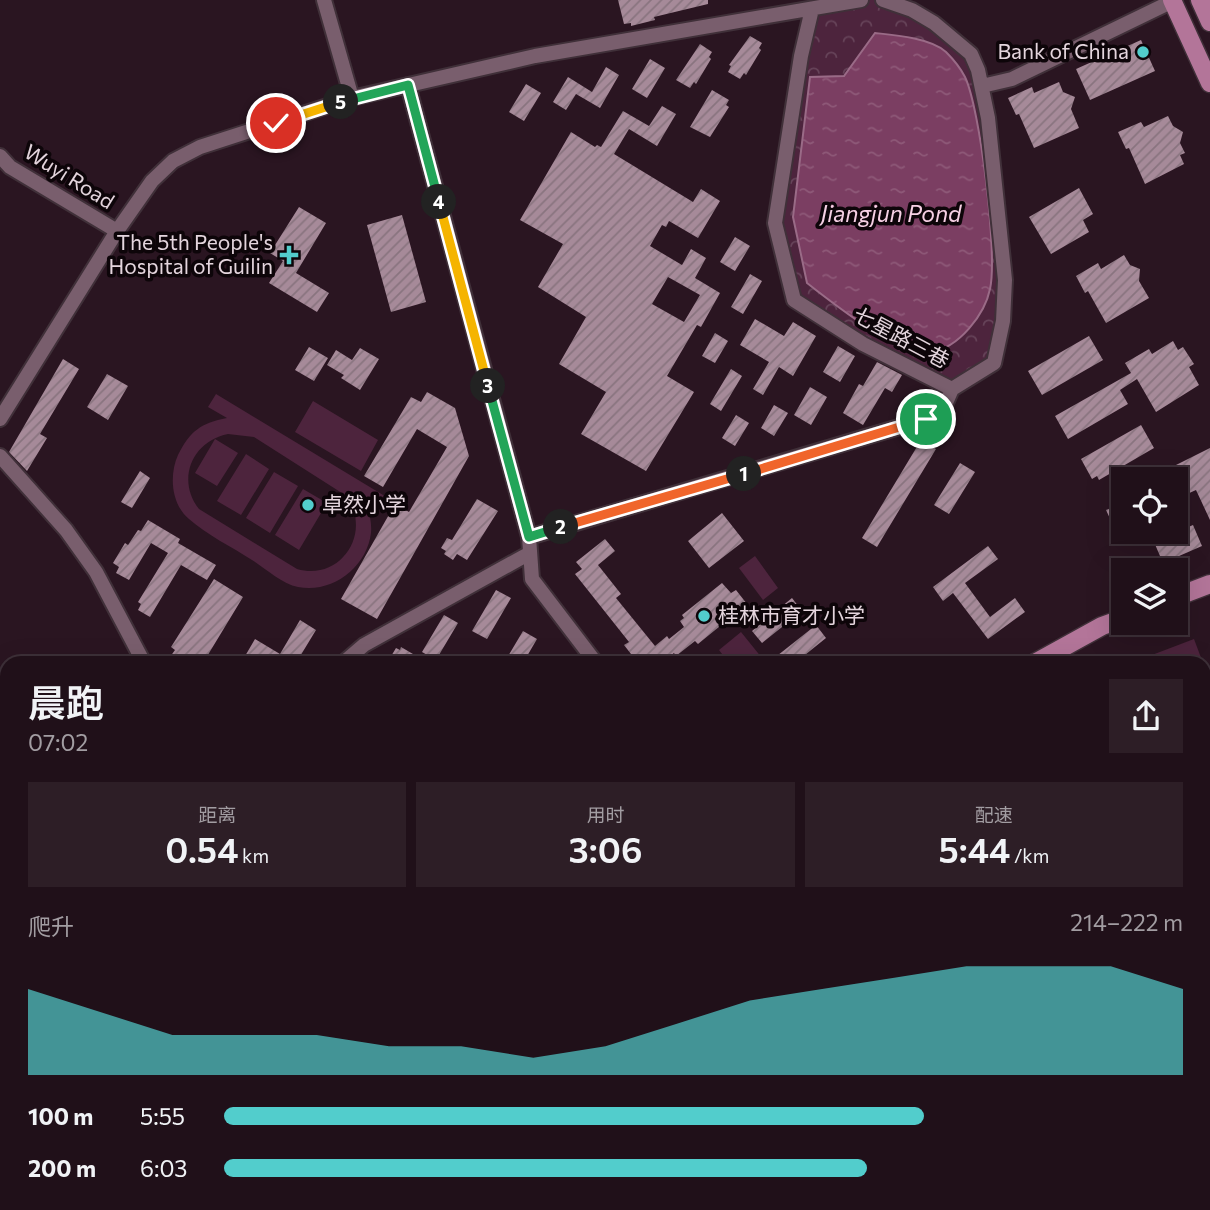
<!DOCTYPE html>
<html lang="zh">
<head>
<meta charset="utf-8">
<style>
  body { margin:0; font-family:Commissioner,"Noto Sans SC",sans-serif; background:#2d1e26; color:#f1f3f6; height:100vh; display:flex; flex-direction:column; font-size:26px; white-space:nowrap }
  * { box-sizing:border-box; margin:0 }
  p { font-size:23px; color:#a29da2 }
  .icon { flex:none; width:38px; height:38px; fill:none; stroke:currentColor; stroke-width:2; stroke-linecap:round; stroke-linejoin:round }
  .map { position:relative; flex:1; overflow:hidden }
  .sheet { position:absolute; left:0px; top:656px; width:1211px; height:555px; display:flex; flex-direction:column; background:#201019; border-radius:21px 21px 0 0; box-shadow:0 7px 28px #0002,0 0 0 2px #3d3038 }
  .sheet>* { flex:none }
  .tools { position:absolute; left:1111px; top:467px; display:grid; gap:14px }
  .tools a { display:grid; place-items:center; width:77px; height:77px; border-radius:0px; background:#201019; box-shadow:0 7px 28px #0002,0 0 0 2px #3d3038; font-size:35px }
  .pin { position:absolute; display:grid; place-items:center; width:60px; height:60px; color:#fff; margin:-30px; border:4px solid #fff; border-radius:50%; box-shadow:0 2px 7px #0007 }
  .km { position:absolute; width:35px; height:35px; margin:-18px; border-radius:50%; background:#222; color:#fff; font-size:19px; line-height:35px; text-align:center }
  .round { display:grid; place-items:center; flex:none; width:74px; height:74px; border-radius:0px; background:#2d1e26 }
  .head { display:flex; align-items:center; justify-content:space-between; height:119px; padding:0 28px }
  h1 { font-size:38px; font-weight:600; line-height:52px }
  .figures { display:grid; grid-template-columns:repeat(3,1fr); gap:10px; height:119px; padding:7px 28px }
  .figures div { display:grid; align-content:center; border-radius:0px; background:#2d1e26; text-align:center }
  .figures b { font-size:35px; font-weight:600 }
  .figures small { font-size:19px; font-weight:400 }
  .figures p { font-size:19px }
  .chart { height:196px; padding:14px 28px }
  .chart p { display:flex; justify-content:space-between }
  .chart svg { width:100%; height:126px; margin-top:7px; fill:#52cdcc; opacity:.7 }
  ul { padding:0 28px; list-style:none; font-size:23px }
  li { display:grid; grid-template-columns:112px 84px 1fr; align-items:center; height:52px }
  li i { height:18px; border-radius:9px; background:#52cdcc }
  .map>svg:first-child { display:block }
  .grass { fill:url(#grass-tufts) }
  .park { fill:url(#park-crowns) }
  .garden { fill:#4d243d; fill-rule:evenodd }
  .water { fill:url(#water-ripples); stroke:#9a6b87; stroke-width:2 }
  .building { fill:url(#building-hatch); fill-rule:evenodd }
  .lines { fill:none; stroke-linecap:round; stroke-linejoin:round }
  .minor-casing { stroke:#403039; stroke-width:18 }
  .major-casing { stroke:#403039; stroke-width:21 }
  .minor { stroke:#795e6d; stroke-width:14 }
  .major { stroke:#b37599; stroke-width:18 }
  .split-1-casing { stroke:#fff; stroke-width:14 }
  .split-2-casing { stroke:#fff; stroke-width:14 }
  .split-3-casing { stroke:#fff; stroke-width:14 }
  .split-4-casing { stroke:#fff; stroke-width:14 }
  .split-5-casing { stroke:#fff; stroke-width:14 }
  .split-6-casing { stroke:#fff; stroke-width:14 }
  .split-1 { stroke:#f0652b; stroke-width:9 }
  .split-2 { stroke:#f0652b; stroke-width:9 }
  .split-3 { stroke:#22a559; stroke-width:9 }
  .split-4 { stroke:#f5b400; stroke-width:9 }
  .split-5 { stroke:#22a559; stroke-width:9 }
  .split-6 { stroke:#f5b400; stroke-width:9 }
  .poi-dot { fill:#52cdcc; stroke:#0d0509; stroke-width:2.5 }
  .labels { text-anchor:middle; stroke-width:7; stroke-linejoin:round; paint-order:stroke }
  .poi-label { font-size:21px; fill:#e4d5dd; stroke:#0d0509; text-anchor:end }
  .street-label { font-size:21px; fill:#e4d5dd; stroke:#0d0509 }
  .water-label { font-size:23px; font-style:italic; fill:#f6d0e4; stroke:#0d0509 }
</style>
</head>
<body>
<div class="map">
<svg width="1210" height="1210" viewBox="0 0 1210 1210">
  <defs>
    <pattern id="grass-tufts" width="24" height="20" patternUnits="userSpaceOnUse" patternTransform="scale(1.75)"><rect width="24" height="20" fill="#4d243d"/><path d="M3 7l-1-3M5 7V3M7 7l1-3M15 17l-1-3M17 17v-4M19 17l1-3" fill="none" stroke="#664359"/></pattern>
    <pattern id="park-crowns" width="20" height="18" patternUnits="userSpaceOnUse" patternTransform="scale(1.75)"><rect width="20" height="18" fill="#4d243d"/><path d="M2 6a3 3 0 1 1 6 0M12 15a3 3 0 1 1 6 0" fill="none" stroke="#664359"/></pattern>
    <pattern id="water-ripples" width="26" height="14" patternUnits="userSpaceOnUse" patternTransform="scale(1.75)"><rect width="26" height="14" fill="#7b3e62"/><path d="M2 4q2-2 4 0t4 0M15 11q2-2 4 0t4 0" fill="none" stroke="#8e5978"/></pattern>
    <pattern id="building-hatch" width="6" height="6" patternUnits="userSpaceOnUse" patternTransform="scale(1.75)"><rect width="6" height="6" fill="#a68a99"/><path d="M-1 1l2-2M0 6l6-6M5 7l2-2" fill="none" stroke="#89747f"/></pattern>
  </defs>
  <rect width="100%" height="100%" fill="#2a1521"/>
  <!-- grass -->
  <path class="grass" d="M1204,1149L1210,1152V1188L1204,1198Z
    M1155,1204H1201L1197,1210H1158L1153,1207Z"/>
  <!-- park -->
  <path class="park" d="M861,0H889L934,23L978,70L1005,280L994,363L952,389L794,300L775,223L812,9Z
    M1204,845L1210,848V890L1204,900Z"/>
  <!-- garden -->
  <path class="garden" d="M216,394L388,498L380,511L366,502C369,512 372,522 371,533C367,567 332,594 298,587C282,584 265,568 252,560C232,547 207,535 189,519C171,504 169,475 178,455C190,431 201,423 227,418L208,407ZM228,434L254,437L345,495C374,531 341,582 297,569L199,509C176,480 192,441 228,434Z
    M313,401L378,440L361,471L295,432Z
    M215,439L238,453L217,486L195,473Z
    M246,454L269,469L241,515L217,501Z
    M274,472L298,486L270,533L246,518Z
    M303,489L327,503L299,550L275,535Z
    M755,556L778,588L763,600L739,568Z
    M741,632L766,663H729L719,650Z
    M1194,639L1203,663H1131Z
    M613,1204H811L807,1210H623Z"/>
  <!-- water -->
  <path class="water" d="M875,33C894,35 931,38 946,52C952,58 961,69 965,77C980,108 998,255 990,289C985,314 959,348 931,352C898,356 833,303 807,283L793,217L810,77L844,76Z"/>
  <!-- building -->
  <path class="building" d="M618,0H708V4L654,17L655,20L631,26V23L624,24Z
    M750,36L762,43L759,48L761,50L746,75L744,73L740,79L728,72L731,66L729,65Z
    M1141,40L1155,71L1090,100L1076,69Z
    M700,44L712,52L709,57L711,59L696,84L694,82L690,88L676,80Z
    M650,59L665,68L647,98L632,89Z
    M606,67L619,75L600,108L576,94L566,110L553,102L568,77L592,92Z
    M1059,82L1063,92L1075,97L1071,109L1079,128L1034,148L1019,114L1016,115L1008,98L1032,87L1034,93Z
    M526,84L541,93L524,121L509,112Z
    M712,90L729,100L726,105L729,107L710,137L690,127Z
    M662,106L676,114L657,146L629,129L614,154L693,202L701,189L720,201L698,238L669,221L666,227L662,225L650,246L682,265L691,249L706,258L695,278L720,293L701,327L697,325L667,376L694,392L646,471L581,434L606,392L559,364L586,317L538,287L563,244L520,220L571,132L595,147L597,145L601,147L623,111L649,126ZM668,277L700,295L684,322L652,304Z
    M1168,116L1173,126L1183,132L1180,143L1185,153L1180,155L1184,164L1145,184L1129,148L1126,149L1118,132L1141,122L1144,127Z
    M1079,188L1093,214L1083,220L1089,232L1051,254L1029,217Z
    M299,207L326,223L296,273L329,293L317,312L269,283L283,261L270,253Z
    M402,215L426,302L391,312L367,225Z
    M735,237L750,246L735,271L720,262Z
    M1124,255L1130,265L1140,269L1139,281L1149,298L1106,323L1088,291L1085,293L1076,276L1098,263L1101,269Z
    M750,274L762,281L743,314L731,307Z
    M755,319L784,336L793,322L816,336L793,376L779,367L763,395L753,389L769,362L740,345Z
    M715,333L728,341L715,363L702,356Z
    M1089,336L1103,360L1042,395L1028,371Z
    M1173,341L1178,350L1183,347L1194,364L1189,367L1199,385L1156,412L1137,379L1120,390L1128,404L1068,439L1055,416L1131,373L1125,363L1149,349L1152,354Z
    M838,346L855,356L840,382L823,372Z
    M309,347L328,358L314,381L295,370Z
    M360,348L379,359L360,390L341,378L344,375L327,365L336,350L352,360Z
    M63,359L79,369L40,434L47,438L27,471L9,452Z
    M877,362L902,375L892,392L885,388L863,425L843,413L859,384L863,386Z
    M731,369L742,376L721,411L710,404Z
    M107,374L128,386L108,420L87,407Z
    M810,387L827,397L811,425L794,415Z
    M427,392L455,408L469,456L377,619L341,599L395,504L409,512L447,447L417,429L383,487L364,476L411,397L421,402Z
    M774,405L788,413L774,436L761,428Z
    M736,415L749,423L735,446L722,438Z
    M1141,425L1154,448L1099,480L1097,476L1092,479L1081,459Z
    M921,440L936,449L877,547L862,538Z
    M1210,448V520L1196,490L1176,499V472L1179,471L1176,465Z
    M960,463L975,472L949,514L934,505Z
    M140,471L150,478L132,508L121,502Z
    M477,499L498,511L467,560L457,554L453,560L444,554L446,551L441,548L447,538L452,540Z
    M1124,503V521L1113,525L1106,510Z
    M722,513L744,541L709,568L688,541Z
    M148,520L180,539L178,543L216,565L207,580L181,565L150,617L138,610L141,604L138,602L168,553L151,543L129,580L116,573L119,567L113,563L125,543L128,545L138,530L141,531Z
    M1193,525L1202,546L1163,563L1154,542Z
    M605,539L615,551L598,565L621,594L616,598L655,646L667,636L669,639L684,627L680,621L684,618L682,615L722,583L731,593L736,590L747,604L698,644L695,641L676,656L674,653L661,663H638L624,645L629,642L575,574L582,569L576,562Z
    M988,546L998,559L965,583L990,617L1015,598L1025,612L988,639L953,593L943,601L933,587Z
    M214,579L243,597L203,663H180L170,657L175,650L171,647Z
    M496,590L511,598L487,639L472,631Z
    M792,598L802,611L762,643L752,631Z
    M444,615L458,623L436,660L422,652Z
    M300,620L316,630L296,663H241L255,639L280,654Z
    M816,625L826,638L795,663H768Z
    M523,631L537,639L523,663H504Z
    M401,647L413,654L408,663H387L396,648L400,650Z"/>
  <g class="lines">
    <!-- minor casing -->
    <g class="minor-casing">
      <path id="minor" d="M812,9L801,56L775,223L794,300L863,344L952,389L994,363L1003,321L1005,280L988,118L978,70L971,54L934,23L912,10L883,0
        M408,85L529,537L532,579L596,663
        M982,86L1012,79L1175,0
        M352,98L535,56L861,0
        M0,156L10,167L117,231
        M0,419L117,231L152,181L173,161L200,147L352,98L324,0
        M0,456L66,530L96,572L144,663
        M529,537L926,419L942,412L952,389
        M343,663L364,645L530,553
        M0,906L7,904
        M1204,922L1210,926
        M1204,1126L1210,1119
        M491,1204L501,1210
        M971,1204L981,1210
        M921,1210L924,1204"/>
    </g>
    <!-- major casing -->
    <g class="major-casing">
      <path id="major" d="M1172,0L1210,83
        M1200,0L1210,22
        M1176,597L1210,584
        M1035,663L1102,626L1124,618
        M343,1210L352,1204"/>
    </g>
    <!-- minor -->
    <use href="#minor" class="minor"/>
    <!-- major -->
    <use href="#major" class="major"/>
  </g>
  <g class="lines">
    <!-- split-1 casing -->
    <g class="split-1-casing">
      <path id="split-1" d="M744,474L926,419"/>
    </g>
    <!-- split-2 casing -->
    <g class="split-2-casing">
      <path id="split-2" d="M561,527L744,474"/>
    </g>
    <!-- split-3 casing -->
    <g class="split-3-casing">
      <path id="split-3" d="M488,386L529,537L561,527"/>
    </g>
    <!-- split-4 casing -->
    <g class="split-4-casing">
      <path id="split-4" d="M439,202L488,386"/>
    </g>
    <!-- split-5 casing -->
    <g class="split-5-casing">
      <path id="split-5" d="M341,102L408,85L439,202"/>
    </g>
    <!-- split-6 casing -->
    <g class="split-6-casing">
      <path id="split-6" d="M276,123L341,102"/>
    </g>
    <!-- split-1 -->
    <use href="#split-1" class="split-1"/>
    <!-- split-2 -->
    <use href="#split-2" class="split-2"/>
    <!-- split-3 -->
    <use href="#split-3" class="split-3"/>
    <!-- split-4 -->
    <use href="#split-4" class="split-4"/>
    <!-- split-5 -->
    <use href="#split-5" class="split-5"/>
    <!-- split-6 -->
    <use href="#split-6" class="split-6"/>
  </g>
  <!-- markers -->
  <g class="poi-dot">
    <circle cx="1143" cy="52" r="7"/>
    <path d="M285.5 244.5h7v7h7v7h-7v7h-7v-7h-7v-7h7z"/>
    <circle cx="308" cy="505" r="7"/>
    <circle cx="704" cy="616" r="7"/>
  </g>
  <g class="labels">
    <!-- poi labels -->
    <g class="poi-label">
      <text x="1129" y="59">Bank of China</text>
      <text x="273" y="250">The 5th People's<tspan x="273" dy="24">Hospital of Guilin</tspan></text>
      <text x="322" y="512" text-anchor="start">卓然小学</text>
      <text x="718" y="623" text-anchor="start">桂林市育才小学</text>
    </g>
    <!-- street labels -->
    <g class="street-label">
      <text transform="translate(69 177) rotate(32)" y="7">Wuyi Road</text>
      <text transform="translate(901 338) rotate(28)" y="7">七星路三巷</text>
    </g>
    <!-- water labels -->
    <g class="water-label">
      <text x="891" y="222">Jiangjun Pond</text>
    </g>
  </g>
</svg>
<div class="tools">
<a><svg class="icon" aria-label="locate" viewBox="0 0 24 24"><circle cx="12" cy="12" r="6"/><path d="M12 2v4M12 18v4M2 12h4M18 12h4"/></svg></a>
<a><svg class="icon" aria-label="layers" viewBox="0 0 24 24"><path d="M12 4l9 5-9 5-9-5zM3 14l9 5 9-5"/></svg></a>
</div>
<div class="pin" style="left:926px;top:419px;background:#1e9e55"><svg class="icon" aria-label="arrive" viewBox="0 0 24 24"><path d="M6 21V4h12l-3 4 3 4H6"/></svg></div>
<div class="pin" style="left:276px;top:123px;background:#d93025"><svg class="icon" aria-label="check" viewBox="0 0 24 24"><path d="M5 12l5 5 9-10"/></svg></div>
<b class="km" style="left:744px;top:474px">1</b>
<b class="km" style="left:561px;top:527px">2</b>
<b class="km" style="left:488px;top:386px">3</b>
<b class="km" style="left:439px;top:202px">4</b>
<b class="km" style="left:341px;top:102px">5</b>
<section class="sheet">
<div class="head"><div><h1>晨跑</h1><p>07:02</p></div><a class="round"><svg class="icon" aria-label="share" viewBox="0 0 24 24"><path d="M12 15V3M7 8l5-5 5 5M5 13v7h14v-7"/></svg></a></div>
<div class="figures">
<div><p>距离</p><b>0.54<small> km</small></b></div>
<div><p>用时</p><b>3:06</b></div>
<div><p>配速</p><b>5:44<small> /km</small></b></div>
</div>
<div class="chart"><p><span>爬升</span>214–222 m</p>
<svg viewBox="0 0 160 44" preserveAspectRatio="none"><path d="M0 44V14L10 22L20 30L30 30L40 30L50 34L60 34L70 38L80 34L90 26L100 18L110 14L120 10L130 6L140 6L150 6L160 14V44z"/></svg>
</div>
<ul>
<li><b>100 m</b>5:55<i style="width:73%"></i></li>
<li><b>200 m</b>6:03<i style="width:67%"></i></li>
</ul>
</section>
</div>
</body>
</html>
